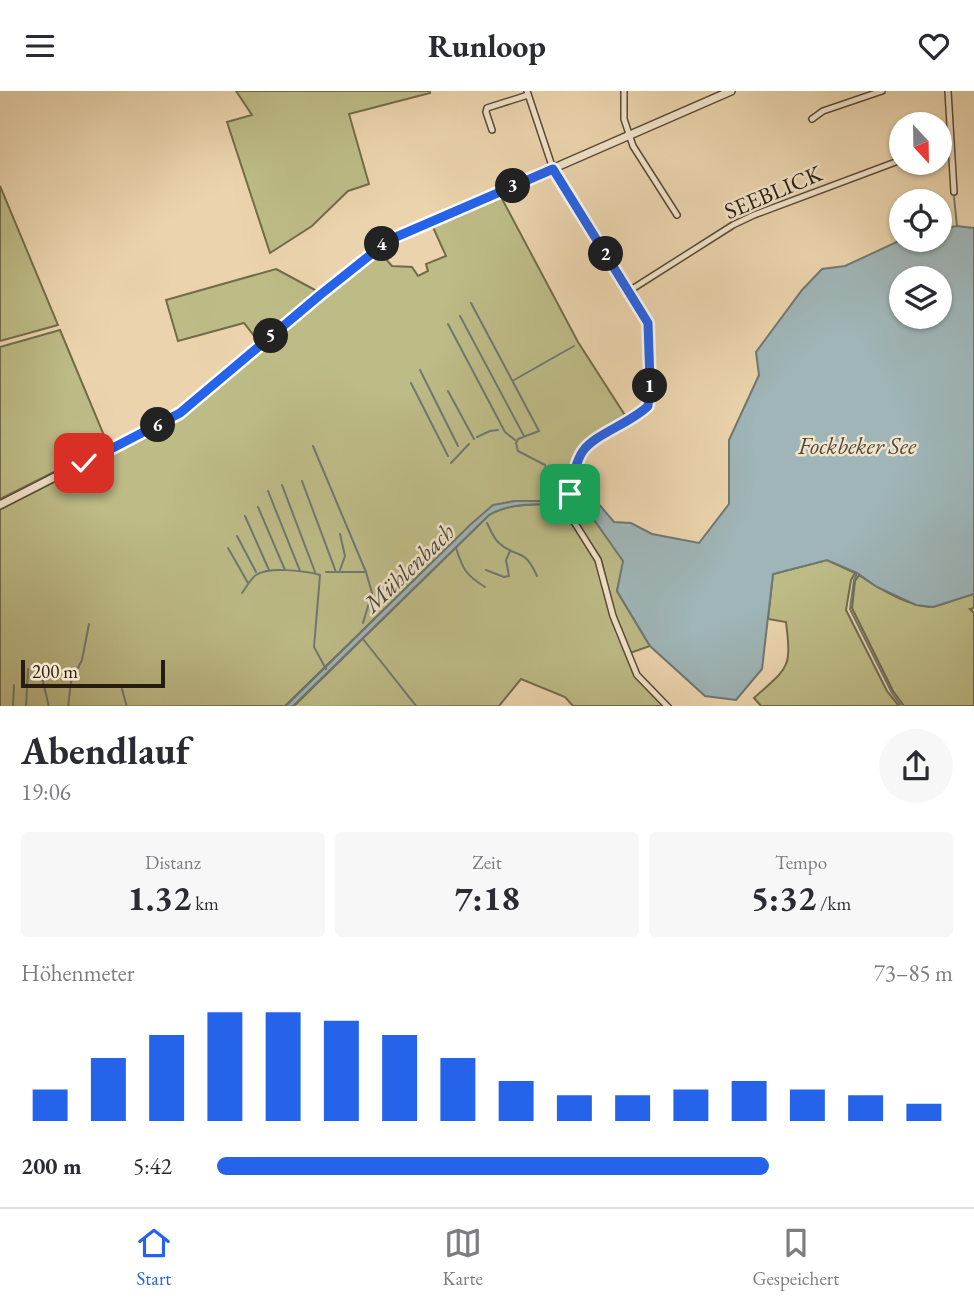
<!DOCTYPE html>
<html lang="de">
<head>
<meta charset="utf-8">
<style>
  body { margin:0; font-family:"EB Garamond",serif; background:#f7f7f7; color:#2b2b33; height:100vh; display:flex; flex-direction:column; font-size:26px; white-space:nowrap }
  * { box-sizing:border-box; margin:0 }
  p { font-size:23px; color:#7c7c81 }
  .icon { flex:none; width:38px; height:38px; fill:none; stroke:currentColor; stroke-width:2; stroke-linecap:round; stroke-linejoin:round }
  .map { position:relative; height:615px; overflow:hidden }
  .sheet { display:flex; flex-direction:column; background:#fff; flex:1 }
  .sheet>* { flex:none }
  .needle { width:46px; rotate:158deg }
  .controls { position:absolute; left:889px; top:21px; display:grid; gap:14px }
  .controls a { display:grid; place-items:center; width:63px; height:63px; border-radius:50%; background:#fff; box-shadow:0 2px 5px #0004; font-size:35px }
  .scale { position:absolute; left:21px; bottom:18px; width:144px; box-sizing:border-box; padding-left:7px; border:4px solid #281c0f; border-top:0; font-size:19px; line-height:24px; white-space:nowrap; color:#281c0f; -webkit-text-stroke:5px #f2e3ca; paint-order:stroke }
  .pin { position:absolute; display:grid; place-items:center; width:60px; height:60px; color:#fff; margin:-30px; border-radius:14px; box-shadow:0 4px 10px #0006 }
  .km { position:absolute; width:35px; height:35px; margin:-18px; border-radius:50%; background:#222; color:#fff; font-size:19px; line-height:35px; text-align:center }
  .round { display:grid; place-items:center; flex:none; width:74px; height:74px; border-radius:37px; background:#f7f7f7 }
  .summary { display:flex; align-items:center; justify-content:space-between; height:119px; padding:0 21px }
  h1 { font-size:38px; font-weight:700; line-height:52px }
  .figures { display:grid; grid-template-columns:repeat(3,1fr); gap:10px; height:119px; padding:7px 21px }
  .figures div { display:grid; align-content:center; border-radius:7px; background:#f7f7f7; text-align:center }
  .figures b { font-size:35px; font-weight:700 }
  .figures small { font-size:19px; font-weight:400 }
  .figures p { font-size:19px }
  .chart { height:196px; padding:14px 21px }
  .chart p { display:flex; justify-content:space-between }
  .chart svg { width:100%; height:126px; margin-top:7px; stroke:#2563eb; stroke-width:6 }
  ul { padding:0 21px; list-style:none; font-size:23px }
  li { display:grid; grid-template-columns:112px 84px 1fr; align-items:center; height:52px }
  li i { height:18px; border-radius:9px; background:#2563eb }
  header { display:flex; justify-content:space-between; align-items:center; height:91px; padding:0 21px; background:#fff; font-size:32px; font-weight:700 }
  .tabs { display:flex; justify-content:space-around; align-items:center; height:98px; border-top:2px solid #e1e1e2; background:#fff; font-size:19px; color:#7c7c81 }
  .tabs a { display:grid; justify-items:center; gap:4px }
  .tabs .selected { color:#2563eb }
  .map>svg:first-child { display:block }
  .green { fill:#bdbb86; stroke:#726c4a; stroke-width:2 }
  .water { fill:#9fb5b7; stroke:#6f7874; stroke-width:2; fill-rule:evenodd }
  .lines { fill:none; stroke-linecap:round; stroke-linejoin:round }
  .stream { stroke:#6f7874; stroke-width:2 }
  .minor-casing { stroke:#594a36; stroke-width:8 }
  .tertiary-casing { stroke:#594a36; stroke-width:10 }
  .minor { stroke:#f2e3ca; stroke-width:5 }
  .tertiary { stroke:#f2e3ca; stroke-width:7 }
  .route-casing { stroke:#fff; stroke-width:14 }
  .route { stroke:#2563eb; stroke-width:9 }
  .labels { text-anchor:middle; stroke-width:5; stroke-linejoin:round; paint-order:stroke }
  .street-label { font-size:23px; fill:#281c0f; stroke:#f2e3ca }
  .water-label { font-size:24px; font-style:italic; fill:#4c4a41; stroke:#f2e3ca }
</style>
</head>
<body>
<header><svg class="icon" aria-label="menu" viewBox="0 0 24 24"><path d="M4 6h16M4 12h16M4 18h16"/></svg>Runloop<svg class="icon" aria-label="heart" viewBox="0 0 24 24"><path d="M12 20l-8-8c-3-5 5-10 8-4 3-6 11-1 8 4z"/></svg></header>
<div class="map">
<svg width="974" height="616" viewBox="0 0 974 616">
  <rect width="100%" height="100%" fill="#ebd4ad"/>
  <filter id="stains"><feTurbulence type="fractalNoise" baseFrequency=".00286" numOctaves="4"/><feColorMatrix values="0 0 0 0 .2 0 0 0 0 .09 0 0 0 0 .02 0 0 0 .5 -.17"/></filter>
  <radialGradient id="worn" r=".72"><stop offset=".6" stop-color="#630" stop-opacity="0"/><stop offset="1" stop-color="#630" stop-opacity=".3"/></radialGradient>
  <!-- green -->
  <path class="green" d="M236,0H430V2L349,23L369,93L348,100L312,135L270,162L227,31L252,24Z
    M0,95L58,234L0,250Z
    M500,104L578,251L628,329C577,358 580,353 567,410H515L493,415L445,459L285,615L0,616V418L182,325L378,159L392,175L412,176L418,185L428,180L426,173L446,165L432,134Z
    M276,178L317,200L258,250L244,232L178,250L166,209Z
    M60,239L108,354L0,408V256Z
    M555,413L566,415L596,470L636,585L666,615H573L565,606L521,588L499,615L293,616L489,424C509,412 532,414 555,413Z
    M573,414L592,426L624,470L617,500L650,555L630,562L615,524L601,468L568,418Z
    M827,469L855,482L851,489L846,519L887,600L899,615H761L754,607C788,576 792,579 786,531L768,528L773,483Z
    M859,484C876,496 915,520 936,515C949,512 961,505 974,503V517L970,518L974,522V615H904L893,600L852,517L855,490Z"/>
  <!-- water -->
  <path class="water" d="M957,135L974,137V503L933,516L916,514L877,496L857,482L827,469L773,483L762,578L736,609L705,605L650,555L617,500L623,470L592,426L573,414L583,398L588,401L591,412L597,411L614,431L631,432L652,443L699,452L729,413V349L759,284L756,261L802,199L822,178L845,175L901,149H940V138ZM940,187V226H901V187Z
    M515,410H567L566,415C541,412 511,411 489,424L293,615L285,616L470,434L493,414Z"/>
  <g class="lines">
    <!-- stream -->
    <path class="stream" d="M954,106L957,135
      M471,212L539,340L518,348L516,352L518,360L545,374L547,381L542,410
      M460,225L524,345
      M448,233L505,341L515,349
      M420,279L458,355
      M514,289L574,255
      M411,292L448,365
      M448,300L474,348
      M477,346L490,340L498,339
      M313,355L366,481L372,502L363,532
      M451,372L469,353
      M302,390L336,481
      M282,394L315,481
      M268,400L300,480
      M258,416L285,479
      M245,425L269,479
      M487,432C490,438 494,448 499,452C516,468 524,455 537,485
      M237,445L256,481
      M228,457L248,492
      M456,457C463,479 466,484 485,496
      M340,479L345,465L340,443
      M486,479L504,486L509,485L506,469L510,460
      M326,481H365
      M857,482L854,489L850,518L892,602L902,616
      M242,502C246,497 251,487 256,484C269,475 306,480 320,484L314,556L326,578
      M363,548L417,616
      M39,574L49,616
      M122,598L127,616
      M13,616L14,594
      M26,616L28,578
      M68,616L71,591L82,569L89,533
      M142,616H143"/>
    <!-- minor casing -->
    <g class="minor-casing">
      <path id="minor" d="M527,0L553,78L648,232L650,291L648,315C630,332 597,343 584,359C572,374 570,400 566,418L598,469L613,525L637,584L668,616
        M624,0V28L633,55L677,124
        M948,0L954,101
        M812,28L823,20L882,0
        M492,39L486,21L487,17L528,4
        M629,200L733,134L754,124L901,69"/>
    </g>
    <!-- tertiary casing -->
    <g class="tertiary-casing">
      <path id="tertiary" d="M0,414L180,322L320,203L389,149L731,0"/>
    </g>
    <!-- minor -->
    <use href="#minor" class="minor"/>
    <!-- tertiary -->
    <use href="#tertiary" class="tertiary"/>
  </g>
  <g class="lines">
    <!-- route casing -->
    <g class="route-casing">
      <path id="route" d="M84,372L180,322L320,204L389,149L553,78L648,232L650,291L648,315C631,332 595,343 583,360C575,371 573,389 570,403"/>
    </g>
    <!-- route -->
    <use href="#route" class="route"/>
  </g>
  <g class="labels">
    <!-- street labels -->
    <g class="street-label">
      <text transform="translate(773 101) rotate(-23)" y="8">SEEBLICK</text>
    </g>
    <!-- water labels -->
    <g class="water-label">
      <text x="857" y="363">Fockbeker See</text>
      <text transform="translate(409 477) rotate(-44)" y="8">Mühlenbach</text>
    </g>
  </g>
  <rect width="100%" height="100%" filter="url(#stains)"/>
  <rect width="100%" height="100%" fill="url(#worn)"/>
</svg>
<div class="controls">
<a><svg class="needle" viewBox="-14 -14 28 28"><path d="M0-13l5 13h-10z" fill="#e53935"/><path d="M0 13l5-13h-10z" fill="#7c7c81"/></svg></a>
<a><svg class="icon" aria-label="locate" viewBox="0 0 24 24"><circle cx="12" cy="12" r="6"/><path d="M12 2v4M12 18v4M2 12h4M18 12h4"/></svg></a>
<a><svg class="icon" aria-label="layers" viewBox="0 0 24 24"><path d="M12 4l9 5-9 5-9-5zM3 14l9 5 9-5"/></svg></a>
</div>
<div class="scale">200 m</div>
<div class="pin" style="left:570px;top:403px;background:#1e9e55"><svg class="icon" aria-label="arrive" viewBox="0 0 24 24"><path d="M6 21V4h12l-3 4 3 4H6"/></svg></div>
<div class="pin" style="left:84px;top:372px;background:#d93025"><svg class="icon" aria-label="check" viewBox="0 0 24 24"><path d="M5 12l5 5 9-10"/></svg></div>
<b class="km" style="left:650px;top:295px">1</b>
<b class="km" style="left:606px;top:163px">2</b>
<b class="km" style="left:513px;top:95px">3</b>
<b class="km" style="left:382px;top:153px">4</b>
<b class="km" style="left:271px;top:245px">5</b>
<b class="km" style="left:158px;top:334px">6</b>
</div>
<section class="sheet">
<div class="summary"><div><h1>Abendlauf</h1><p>19:06</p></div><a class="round"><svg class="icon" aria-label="share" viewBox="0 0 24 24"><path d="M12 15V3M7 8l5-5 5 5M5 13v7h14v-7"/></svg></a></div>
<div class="figures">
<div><p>Distanz</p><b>1.32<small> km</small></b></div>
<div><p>Zeit</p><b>7:18</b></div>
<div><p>Tempo</p><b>5:32<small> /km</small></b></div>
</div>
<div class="chart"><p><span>Höhenmeter</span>73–85 m</p>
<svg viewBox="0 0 160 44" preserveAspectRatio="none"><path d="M5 44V33M15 44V22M25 44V14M35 44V6M45 44V6M55 44V9M65 44V14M75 44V22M85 44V30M95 44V35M105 44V35M115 44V33M125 44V30M135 44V33M145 44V35M155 44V38"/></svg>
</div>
<ul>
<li><b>200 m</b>5:42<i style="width:75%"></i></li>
</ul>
</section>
<nav class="tabs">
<a class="selected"><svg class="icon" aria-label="home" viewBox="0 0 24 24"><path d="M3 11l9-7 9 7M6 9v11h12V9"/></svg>Start</a>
<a><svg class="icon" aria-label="map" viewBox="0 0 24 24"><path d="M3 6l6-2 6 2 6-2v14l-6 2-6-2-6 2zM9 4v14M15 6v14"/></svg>Karte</a>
<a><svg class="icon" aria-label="saved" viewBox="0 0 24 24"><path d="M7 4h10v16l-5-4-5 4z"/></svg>Gespeichert</a>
</nav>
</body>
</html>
